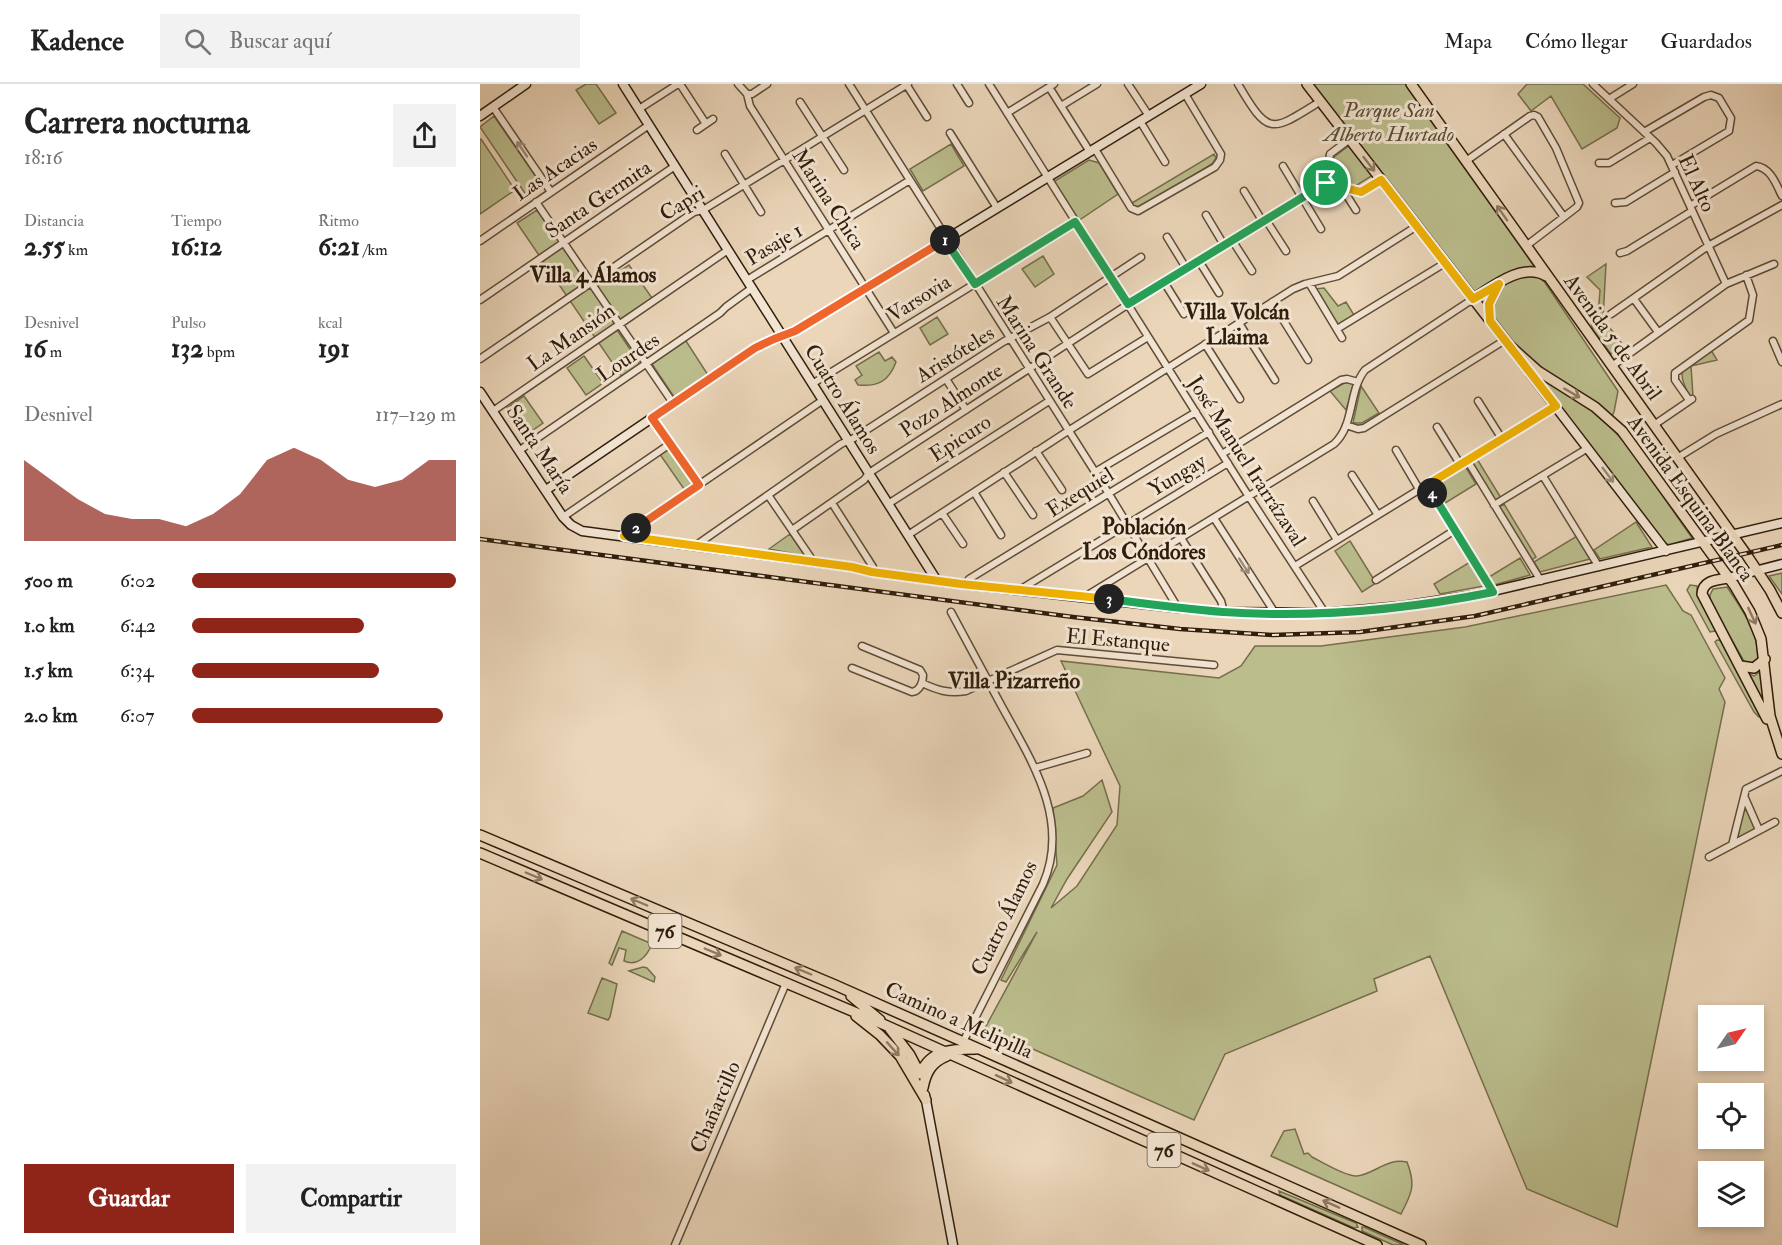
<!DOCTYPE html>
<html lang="es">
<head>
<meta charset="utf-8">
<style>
  body { margin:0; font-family:"IM FELL Double Pica",serif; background:#f2f2f2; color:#222; height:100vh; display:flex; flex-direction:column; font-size:22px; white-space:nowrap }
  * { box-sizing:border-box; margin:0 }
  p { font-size:20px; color:#767676 }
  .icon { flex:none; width:33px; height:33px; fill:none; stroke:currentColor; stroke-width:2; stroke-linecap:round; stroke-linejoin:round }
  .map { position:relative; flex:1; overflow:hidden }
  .panel { display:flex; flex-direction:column; background:#fff; width:480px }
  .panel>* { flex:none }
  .needle { width:39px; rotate:56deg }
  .controls { position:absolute; left:1218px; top:921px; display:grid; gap:12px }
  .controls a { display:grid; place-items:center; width:66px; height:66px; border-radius:0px; background:#fff; box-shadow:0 3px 9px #0003; font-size:30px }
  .pin { position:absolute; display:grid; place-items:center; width:51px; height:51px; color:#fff; margin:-26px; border:3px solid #fff; border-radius:50%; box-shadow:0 2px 6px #0007 }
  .km { position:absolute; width:30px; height:30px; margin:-15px; border-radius:50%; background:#222; color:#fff; font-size:16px; line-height:30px; text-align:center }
  .round { display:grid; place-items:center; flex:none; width:63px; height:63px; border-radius:0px; background:#f2f2f2 }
  .head { display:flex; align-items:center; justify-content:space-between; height:102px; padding:0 24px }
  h1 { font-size:33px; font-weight:700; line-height:45px }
  .metrics { display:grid; grid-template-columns:repeat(3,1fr); gap:9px; height:102px; padding:6px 24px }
  .metrics div { display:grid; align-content:center }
  .metrics b { font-size:26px; font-weight:700 }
  .metrics small { font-size:16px; font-weight:400 }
  .metrics p { font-size:16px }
  .chart { height:168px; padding:12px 24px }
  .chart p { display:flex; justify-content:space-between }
  .chart svg { width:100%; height:108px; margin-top:6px; fill:#8f2418; opacity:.7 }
  .cta { display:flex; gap:12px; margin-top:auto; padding:12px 24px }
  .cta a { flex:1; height:69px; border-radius:0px; background:#8f2418; color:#fff; font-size:24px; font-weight:700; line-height:69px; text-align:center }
  .cta a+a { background:#f2f2f2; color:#222 }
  ul { padding:0 24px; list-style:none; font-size:20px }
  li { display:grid; grid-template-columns:96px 72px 1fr; align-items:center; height:45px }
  li i { height:15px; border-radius:8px; background:#8f2418 }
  header { display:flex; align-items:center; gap:36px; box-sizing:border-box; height:84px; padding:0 30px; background:#fff; border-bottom:2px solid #e0e0e0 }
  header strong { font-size:28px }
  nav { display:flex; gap:33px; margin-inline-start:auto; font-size:21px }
  .search { width:420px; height:54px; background:#f2f2f2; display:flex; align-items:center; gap:15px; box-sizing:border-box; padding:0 21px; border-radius:0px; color:#767676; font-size:22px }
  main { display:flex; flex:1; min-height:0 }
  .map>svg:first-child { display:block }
  .green { fill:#bbbd8d; stroke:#766e4c; stroke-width:1.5 }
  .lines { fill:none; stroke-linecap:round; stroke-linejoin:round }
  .street-casing { stroke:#5f4c37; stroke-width:9 }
  .secondary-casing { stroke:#301e0b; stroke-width:11 }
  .primary-casing { stroke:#301e0b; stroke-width:12 }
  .street { stroke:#f2e4d2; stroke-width:6 }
  .secondary { stroke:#f2e4d2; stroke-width:8 }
  .primary { stroke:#ebd6ba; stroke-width:9 }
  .rail-casing { stroke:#301e0b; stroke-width:4.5 }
  .rail { stroke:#f2e4d2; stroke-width:2; stroke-dasharray:7; stroke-linecap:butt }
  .oneway { stroke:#9b8b78 }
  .oneway2 { stroke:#8e7a62 }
  .split-1-casing { stroke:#fff; stroke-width:12 }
  .split-2-casing { stroke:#fff; stroke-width:12 }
  .split-3-casing { stroke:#fff; stroke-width:12 }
  .split-4-casing { stroke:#fff; stroke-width:12 }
  .split-5-casing { stroke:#fff; stroke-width:12 }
  .split-1 { stroke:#22a559; stroke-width:8 }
  .split-2 { stroke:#f0652b; stroke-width:8 }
  .split-3 { stroke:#f5b400; stroke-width:8 }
  .split-4 { stroke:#22a559; stroke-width:8 }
  .split-5 { stroke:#f5b400; stroke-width:8 }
  .labels { text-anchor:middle; stroke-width:6; stroke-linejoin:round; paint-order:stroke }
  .shield { fill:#f2e4d2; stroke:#6a5947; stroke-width:1.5 }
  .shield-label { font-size:20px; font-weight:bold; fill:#301e0b }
  .park-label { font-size:21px; font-style:italic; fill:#5a4e32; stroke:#f2e4d2 }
  .street-label { font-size:21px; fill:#301e0b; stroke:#f2e4d2 }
  .neighbourhood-label { font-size:22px; font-weight:bold; fill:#301e0b; stroke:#f2e4d2 }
</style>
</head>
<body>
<header>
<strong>Kadence</strong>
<div class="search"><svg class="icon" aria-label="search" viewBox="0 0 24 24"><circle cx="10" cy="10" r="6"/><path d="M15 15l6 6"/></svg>Buscar aquí</div>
<nav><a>Mapa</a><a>Cómo llegar</a><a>Guardados</a></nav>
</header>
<main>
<section class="panel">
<div class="head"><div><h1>Carrera nocturna</h1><p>18:16</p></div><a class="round"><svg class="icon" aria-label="share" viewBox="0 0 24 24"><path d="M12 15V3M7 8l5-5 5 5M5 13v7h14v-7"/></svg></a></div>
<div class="metrics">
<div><p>Distancia</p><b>2.55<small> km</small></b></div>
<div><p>Tiempo</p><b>16:12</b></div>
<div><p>Ritmo</p><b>6:21<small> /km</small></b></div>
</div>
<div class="metrics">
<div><p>Desnivel</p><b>16<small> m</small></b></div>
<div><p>Pulso</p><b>132<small> bpm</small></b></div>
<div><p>kcal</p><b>191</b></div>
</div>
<div class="chart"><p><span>Desnivel</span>117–129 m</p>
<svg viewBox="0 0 160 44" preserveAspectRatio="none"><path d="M0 44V11L10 19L20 27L30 33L40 35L50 35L60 38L70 33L80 25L90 11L100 6L110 11L120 19L130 22L140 19L150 11L160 11V44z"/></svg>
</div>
<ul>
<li><b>500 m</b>6:02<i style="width:100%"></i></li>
<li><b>1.0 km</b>6:42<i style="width:65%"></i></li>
<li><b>1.5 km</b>6:34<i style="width:71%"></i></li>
<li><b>2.0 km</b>6:07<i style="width:95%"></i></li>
</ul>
<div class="cta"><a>Guardar</a><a>Compartir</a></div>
</section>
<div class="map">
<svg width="1302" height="1161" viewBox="0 0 1302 1161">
  <rect width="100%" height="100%" fill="#ebd6ba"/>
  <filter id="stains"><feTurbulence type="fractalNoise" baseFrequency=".00333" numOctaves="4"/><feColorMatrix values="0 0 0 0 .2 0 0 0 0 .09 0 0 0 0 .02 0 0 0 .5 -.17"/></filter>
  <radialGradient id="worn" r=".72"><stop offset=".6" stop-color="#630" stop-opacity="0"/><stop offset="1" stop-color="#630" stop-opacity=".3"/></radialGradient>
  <!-- green -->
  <path class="green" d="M106,0H116L136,29L119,40L96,6Z
    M832,0H927L985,80L1138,307L1134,328L1128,340L1151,366L1212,454L1189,461L1184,458Z
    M1047,0H1103L1140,34L1137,44L1102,65L1071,12L1051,27L1038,10Z
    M14,32L61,100L46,111L0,43Z
    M1,55L35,106L0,130V56Z
    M471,60L484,82L443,107L430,85Z
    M870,61L893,91L874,103L852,97L854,73Z
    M734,70L736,74L732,80L662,123L656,124L652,119Z
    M609,76L619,79L638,110L598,137L573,98Z
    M57,126L112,206L149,181L172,214L133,240L160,280L142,293L37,139Z
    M563,172L574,190L555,203L542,185Z
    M1126,180L1123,235L1143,261L1131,270L1113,246L1111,239L1118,234L1120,206L1107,193Z
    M844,204L858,222L866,218L874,231L858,242L834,205Z
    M457,233L468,250L450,261L440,244Z
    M206,257L228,291L194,313L172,280Z
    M1231,266L1237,276L1211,282L1213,312L1211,314C1192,282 1205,283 1231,266Z
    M399,268L405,277L412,273L416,278C409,297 398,303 378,301L375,296L382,291L376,282Z
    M104,272L123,299L106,311L87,284Z
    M866,298L874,300L866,326L850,307Z
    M881,302L899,329L882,339H873Z
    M44,312L63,339L46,351L27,324Z
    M188,363L213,398L204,405L179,369Z
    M997,375L1021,414L1015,417L991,378Z
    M985,382L996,400L962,421L951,404Z
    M1024,420L1056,473L1050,477L1018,424Z
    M1156,438L1172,463L1120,475L1114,466Z
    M310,450L325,472L289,465Z
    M1097,452L1110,475L1060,488L1054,478Z
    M870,457L896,499L882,508L855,467Z
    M1040,474L1050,491L1014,501L1009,493Z
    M990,478L1004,502L960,510L954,500Z
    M1302,489V510L1289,492Z
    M1186,501L1203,527L1211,531L1245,594L1239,605L1245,618L1137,1143L1047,1105L950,872L894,895L897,907L745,970L714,1036L505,944L557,848L526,898L521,896L577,781L573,724L603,712L622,696L632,728L587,795L571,824L597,802L637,741L640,702L581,577L739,594L761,582L775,562H841L985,543Z
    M1210,501L1217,502V508L1236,543L1235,547L1230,548L1207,506Z
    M1247,503C1261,524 1282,552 1277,579L1268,580L1264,577L1230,518V511L1233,505Z
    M1237,556L1243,557L1283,630L1279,633L1274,628L1235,558Z
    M1281,587L1284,616H1281L1269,590L1274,592Z
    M1265,721L1276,745L1257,756Z
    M142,847L172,860C167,872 158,883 144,877L146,866L139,864L132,881L129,879Z
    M163,883L167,884L175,893L174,898L149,887Z
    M122,894L137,900L130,933L128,936L108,929Z
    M815,1045L824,1070L828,1069L832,1073C842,1078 866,1093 877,1092C895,1090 906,1074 927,1078C936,1101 932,1109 921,1130L791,1072L804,1047Z
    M799,1107L876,1139L878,1143L874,1144L800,1111Z
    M882,1143H884L924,1161H913L882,1147Z"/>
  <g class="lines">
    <!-- street casing -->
    <g class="street-casing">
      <path id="street" d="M200,0L226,40
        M258,0L267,10L270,22L414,249
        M369,0L629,410L698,524
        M426,0L447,33
        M477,0L489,19
        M509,0L764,405L845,529
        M648,0L669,32
        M758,0C789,53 791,48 841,17
        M1113,0L1176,59L1187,72L1246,200
        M569,3L610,68
        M267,10H272L287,0
        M1129,15L1153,0
        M320,18L364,86
        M581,22L617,0
        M13,23L71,108
        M159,25L198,0
        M527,29L574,0
        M660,37L685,78
        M217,46L233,35
        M1164,48L1224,13L1231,11L1239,14L1251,34L1249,47L1192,81
        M470,49L517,124
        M1024,50L1084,133
        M615,65L651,124L658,127L735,83L740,76L741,70L705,10
        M245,70L281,128
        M986,77L1050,32L1054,31L1058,33L1076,64L1099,119L1097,123L1046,162
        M1119,79H1129L1170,54
        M803,82L841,145
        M846,99L850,70L870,55
        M862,104L876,126
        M764,107L783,138
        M56,118L193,319
        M1135,119L1146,118L1195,88
        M1210,122L1276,82C1291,84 1296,100 1302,112
        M726,131L744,161
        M786,136L806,167
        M687,153L706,184
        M752,156L772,187
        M0,157L169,41
        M1140,169L1147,167L1212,127
        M719,177L739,209
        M267,196L430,96
        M684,198L704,230
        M829,199L862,254
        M1154,215L1178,248
        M0,216L195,82
        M792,218L828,276
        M1131,230L1228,162L1302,121
        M570,233L608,290L668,253
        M759,239L795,296
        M857,245L965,179
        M1293,257L1302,278
        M725,260L760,315
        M0,275L214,128L223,126L428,0
        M1132,282L1246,200L1294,180
        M466,295L486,326
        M332,300L595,138
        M1209,316L1195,296V289L1269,236L1273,211L1266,191
        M998,317L1022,355
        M13,327L248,166
        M172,334L219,401
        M866,341L878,345L884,344L1025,256
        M1174,341L1212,315
        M957,343L980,380
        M40,366L240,229L246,223L272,204
        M916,366L939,405
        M556,367L582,406
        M742,370L861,296L867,295L878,298
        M1197,374L1236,350L1302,320
        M987,376L1061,497
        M524,388L553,431
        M615,388L716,328
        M872,391L898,431
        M1063,392L1119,483
        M947,401L1013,508
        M494,408L521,451
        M288,411L333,477
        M833,417L857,456
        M352,419L393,483
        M408,420L569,317
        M1014,421L1108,364
        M462,429L483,460
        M83,433L190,360
        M734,434L795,529
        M312,446L384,396L389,389L647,221L846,99L881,108L901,96
        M428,451L588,347L813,205L825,200L858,192L937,142
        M144,452L343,316
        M701,454L741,517L744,528
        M215,462L361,360L374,354L523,258L570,233L661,173
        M815,482L1075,322
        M489,495L729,348
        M896,496L975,446
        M541,505L748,379
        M606,512L854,360C875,341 868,307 885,286L993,215
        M471,528C488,559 504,590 521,621C551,676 591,736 563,800L483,958
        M372,584L432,608C440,607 443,598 443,591L440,586L382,562
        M442,599C457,606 468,610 486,607L577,566L734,581
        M555,684L607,669
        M1265,714L1279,746
        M1252,761L1266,705L1302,687
        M1229,773L1295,738
        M195,1161L306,899"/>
    </g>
    <!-- secondary casing -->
    <g class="secondary-casing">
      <path id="secondary" d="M143,0L457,497
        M0,32L46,0
        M1036,271L1186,467
        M0,308L83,433L91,441L102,447L372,483L392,488L481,500L698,524L744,528L845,529L923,522L996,511L1302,439
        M66,406L275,264L294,255L315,247L721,0
        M1248,494L1302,480
        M445,1011L473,1161"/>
    </g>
    <!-- primary casing -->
    <g class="primary-casing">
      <path id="primary" d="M827,0L1029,261L1058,287L1115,323L1142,347L1254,501L1270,528L1281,555L1290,632L1302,670
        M931,0L1266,470L1290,506L1302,529
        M993,215C1013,202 1043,178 1066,192
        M1009,234V220L1018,202
        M1248,494C1237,496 1223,496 1222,510L1287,635
        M1261,582L1274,584L1285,575
        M0,751L355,901L941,1161
        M0,769L405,941L897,1161
        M371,912L400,936
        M376,932L400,951L420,972L446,1016
        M410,945L430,971L440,990
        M440,990C451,965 472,965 496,965
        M443,1004C446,988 452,978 467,972"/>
    </g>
    <!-- street -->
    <use href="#street" class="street"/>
    <!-- secondary -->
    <use href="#secondary" class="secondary"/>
    <!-- primary -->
    <use href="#primary" class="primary"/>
    <!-- rail casing -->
    <g class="rail-casing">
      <path id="rail" d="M0,455L593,533L700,545L793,551L880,548L995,532L1302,461"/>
    </g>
    <!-- rail -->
    <use href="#rail" class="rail"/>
  </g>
  <!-- one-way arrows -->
  <defs><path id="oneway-shaft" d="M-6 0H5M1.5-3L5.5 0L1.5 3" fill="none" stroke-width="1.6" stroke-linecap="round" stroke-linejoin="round" transform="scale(1.5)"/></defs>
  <g class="oneway">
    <use href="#oneway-shaft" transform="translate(42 65) rotate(-124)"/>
    <use href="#oneway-shaft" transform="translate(1128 391) rotate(53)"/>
    <use href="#oneway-shaft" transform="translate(764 482) rotate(57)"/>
  </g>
  <g class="oneway2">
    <use href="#oneway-shaft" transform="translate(889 80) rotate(52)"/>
    <use href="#oneway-shaft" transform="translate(1022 129) rotate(-125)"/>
    <use href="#oneway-shaft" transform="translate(1092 309) rotate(30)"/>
    <use href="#oneway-shaft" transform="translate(1272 532) rotate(65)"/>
    <use href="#oneway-shaft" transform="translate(54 792) rotate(23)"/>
    <use href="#oneway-shaft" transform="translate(159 818) rotate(-157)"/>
    <use href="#oneway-shaft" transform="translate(233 868) rotate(23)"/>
    <use href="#oneway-shaft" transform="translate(323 887) rotate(-157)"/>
    <use href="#oneway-shaft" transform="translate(413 965) rotate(48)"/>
    <use href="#oneway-shaft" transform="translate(524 995) rotate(25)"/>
    <use href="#oneway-shaft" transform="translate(721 1083) rotate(24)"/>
    <use href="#oneway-shaft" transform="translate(851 1120) rotate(-156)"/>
  </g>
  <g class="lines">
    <!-- split-1 casing -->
    <g class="split-1-casing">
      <path id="split-1" d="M465,156L495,200L595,138L648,220L846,99"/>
    </g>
    <!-- split-2 casing -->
    <g class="split-2-casing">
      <path id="split-2" d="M156,444L219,401L172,334L275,264L294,255L315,247L465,156"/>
    </g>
    <!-- split-3 casing -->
    <g class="split-3-casing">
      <path id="split-3" d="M156,444L144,452L372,483L392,488L481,500L629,515"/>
    </g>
    <!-- split-4 casing -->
    <g class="split-4-casing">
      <path id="split-4" d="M629,515C667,520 705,525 743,528C833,534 925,526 1013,508L952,409"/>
    </g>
    <!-- split-5 casing -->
    <g class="split-5-casing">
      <path id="split-5" d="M846,99L881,108L901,96L993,215L1019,200L1009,220L1010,237L1076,322L947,401L952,409"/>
    </g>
    <!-- split-1 -->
    <use href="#split-1" class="split-1"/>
    <!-- split-2 -->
    <use href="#split-2" class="split-2"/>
    <!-- split-3 -->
    <use href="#split-3" class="split-3"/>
    <!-- split-4 -->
    <use href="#split-4" class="split-4"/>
    <!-- split-5 -->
    <use href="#split-5" class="split-5"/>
  </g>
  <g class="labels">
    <!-- shield labels -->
    <g class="shield">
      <rect x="168.5" y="830" width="33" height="34" rx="4.5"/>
      <rect x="667.5" y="1049" width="33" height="34" rx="4.5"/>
    </g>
    <g class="shield-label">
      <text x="185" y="854">76</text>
      <text x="684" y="1073">76</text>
    </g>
    <!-- park labels -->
    <g class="park-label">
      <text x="909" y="33">Parque San<tspan x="909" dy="24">Alberto Hurtado</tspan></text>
    </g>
    <!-- street labels -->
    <g class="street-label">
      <text transform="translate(75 85) rotate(-34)" y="7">Las Acacias</text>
      <text transform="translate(1217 99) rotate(65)" y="7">El Alto</text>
      <text transform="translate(118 115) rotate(-34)" y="7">Santa Germita</text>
      <text transform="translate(349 115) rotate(57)" y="7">Marina Chica</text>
      <text transform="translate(202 119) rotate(-31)" y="7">Capri</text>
      <text transform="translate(294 160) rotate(-31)" y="7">Pasaje 1</text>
      <text transform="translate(439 214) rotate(-32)" y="7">Varsovia</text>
      <text transform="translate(91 253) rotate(-35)" y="7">La Mansión</text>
      <text transform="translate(1133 253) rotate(54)" y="7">Avenida 5 de Abril</text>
      <text transform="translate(557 268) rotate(57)" y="7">Marina Grande</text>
      <text transform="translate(475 270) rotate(-32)" y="7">Aristóteles</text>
      <text transform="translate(148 273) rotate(-34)" y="7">Lourdes</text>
      <text transform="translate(363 315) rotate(58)" y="7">Cuatro Álamos</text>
      <text transform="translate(471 316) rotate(-33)" y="7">Pozo Almonte</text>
      <text transform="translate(480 354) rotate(-33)" y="7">Epicuro</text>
      <text transform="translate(60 365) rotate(56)" y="7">Santa María</text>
      <text transform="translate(767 377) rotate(57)" y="7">José Manuel Irarrázaval</text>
      <text transform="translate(697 391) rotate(-31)" y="7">Yungay</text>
      <text transform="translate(600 408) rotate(-32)" y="7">Exequiel</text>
      <text transform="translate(1211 414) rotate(54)" y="7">Avenida Esquina Blanca</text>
      <text transform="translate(638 556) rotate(5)" y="7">El Estanque</text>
      <text transform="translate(524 834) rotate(-64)" y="7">Cuatro Álamos</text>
      <text transform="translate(479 936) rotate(24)" y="7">Camino a Melipilla</text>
      <text transform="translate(235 1023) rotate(-67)" y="7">Chañarcillo</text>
    </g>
    <!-- neighbourhood labels -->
    <g class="neighbourhood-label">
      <text x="113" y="198">Villa 4 Álamos</text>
      <text x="757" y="235">Villa Volcán<tspan x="757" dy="25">Llaima</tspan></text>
      <text x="664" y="450">Población<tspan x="664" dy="25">Los Cóndores</tspan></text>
      <text x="534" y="604">Villa Pizarreño</text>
    </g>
  </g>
  <rect width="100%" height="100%" filter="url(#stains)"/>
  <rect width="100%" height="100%" fill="url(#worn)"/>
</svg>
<div class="controls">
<a><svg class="needle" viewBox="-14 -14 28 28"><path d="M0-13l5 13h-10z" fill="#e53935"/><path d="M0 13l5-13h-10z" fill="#767676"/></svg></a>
<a><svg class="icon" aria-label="locate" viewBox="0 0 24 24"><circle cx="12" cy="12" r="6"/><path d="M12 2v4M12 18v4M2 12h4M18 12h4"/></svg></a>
<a><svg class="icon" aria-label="layers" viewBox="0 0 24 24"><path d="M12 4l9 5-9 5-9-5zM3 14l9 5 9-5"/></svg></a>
</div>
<div class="pin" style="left:846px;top:99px;background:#1e9e55"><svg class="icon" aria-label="arrive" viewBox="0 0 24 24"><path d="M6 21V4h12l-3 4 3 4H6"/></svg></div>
<b class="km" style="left:465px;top:156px">1</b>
<b class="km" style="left:156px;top:444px">2</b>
<b class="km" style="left:629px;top:515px">3</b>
<b class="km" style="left:952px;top:409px">4</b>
</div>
</main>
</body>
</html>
